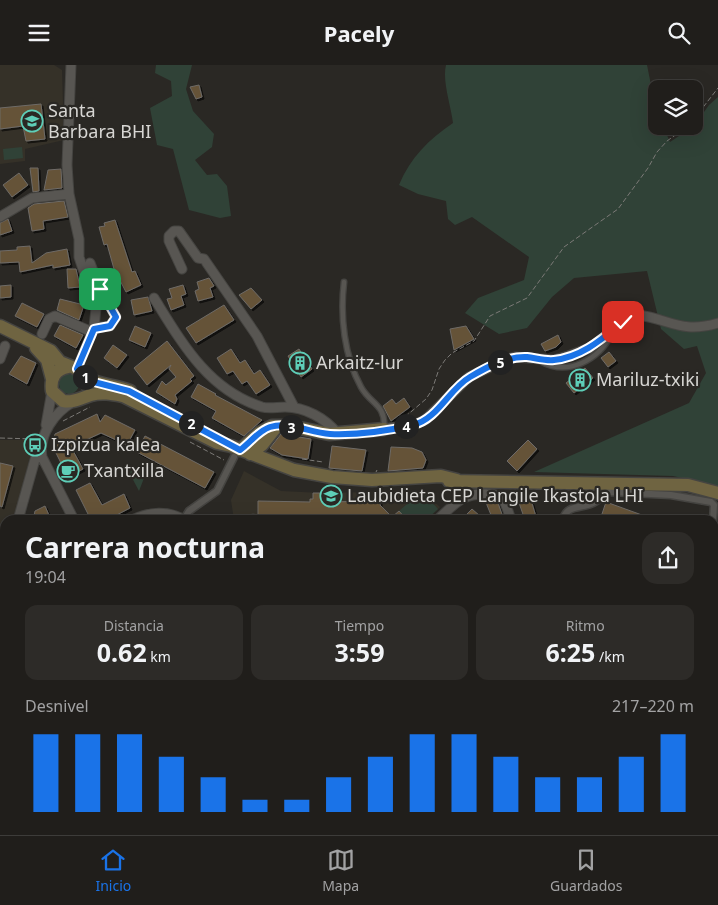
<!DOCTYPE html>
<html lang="es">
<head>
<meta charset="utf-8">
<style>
  body { margin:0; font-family:"Noto Sans",sans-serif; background:#2d2b28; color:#f1f3f6; height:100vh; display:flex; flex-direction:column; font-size:19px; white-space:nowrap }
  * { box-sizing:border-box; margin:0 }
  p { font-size:16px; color:#a2a2a3 }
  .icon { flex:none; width:28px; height:28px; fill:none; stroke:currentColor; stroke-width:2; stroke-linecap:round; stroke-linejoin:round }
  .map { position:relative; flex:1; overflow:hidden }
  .drawer { position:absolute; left:0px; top:450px; width:719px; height:320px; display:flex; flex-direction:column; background:#201e1b; border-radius:15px 15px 0 0; box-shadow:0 5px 20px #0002,0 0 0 1px #3d3c3a }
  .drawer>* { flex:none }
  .tools { position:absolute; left:648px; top:15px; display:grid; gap:10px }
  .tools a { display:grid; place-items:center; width:55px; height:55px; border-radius:10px; background:#201e1b; box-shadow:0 5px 20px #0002,0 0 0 1px #3d3c3a; font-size:25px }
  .pin { position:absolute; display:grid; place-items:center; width:42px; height:42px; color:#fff; margin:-21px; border-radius:10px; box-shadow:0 2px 8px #0006 }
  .km { position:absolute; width:25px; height:25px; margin:-12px; border-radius:50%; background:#222; color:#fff; font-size:14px; line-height:25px; text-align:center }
  .round { display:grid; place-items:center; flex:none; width:52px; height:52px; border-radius:15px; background:#2d2b28 }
  .headline { display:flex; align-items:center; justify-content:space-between; height:85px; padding:0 25px }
  h1 { font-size:28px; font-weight:700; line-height:38px }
  .figures { display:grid; grid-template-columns:repeat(3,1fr); gap:8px; height:85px; padding:5px 25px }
  .figures div { display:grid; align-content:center; border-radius:12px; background:#2d2b28; text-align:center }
  .figures b { font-size:25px; font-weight:700 }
  .figures small { font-size:14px; font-weight:400 }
  .figures p { font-size:14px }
  .chart { height:140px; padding:10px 25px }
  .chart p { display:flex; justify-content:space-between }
  .chart svg { width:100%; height:90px; margin-top:5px; stroke:#1a73e8; stroke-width:6 }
  header { display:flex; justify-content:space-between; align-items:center; height:65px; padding:0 25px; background:#201e1b; font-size:22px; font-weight:700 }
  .tab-bar { display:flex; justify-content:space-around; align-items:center; height:70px; border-top:1px solid #3d3c3a; background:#201e1b; font-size:14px; color:#a2a2a3 }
  .tab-bar a { display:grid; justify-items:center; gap:2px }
  .tab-bar .active { color:#1a73e8 }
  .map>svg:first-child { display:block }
  .built { fill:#353128 }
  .green { fill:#304237 }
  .building { fill:#655237; stroke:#6e6b67; filter:url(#shadow) }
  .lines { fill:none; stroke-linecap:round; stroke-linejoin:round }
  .service-casing { stroke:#454441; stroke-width:7 }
  .pedestrian-casing { stroke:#454441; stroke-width:9 }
  .minor-casing { stroke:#454441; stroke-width:11 }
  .secondary-casing { stroke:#454441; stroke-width:15 }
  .path { stroke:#7c7a77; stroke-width:1; stroke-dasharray:5 2.5; stroke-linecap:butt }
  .service { stroke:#585652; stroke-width:4.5 }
  .pedestrian { stroke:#585652; stroke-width:6 }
  .minor { stroke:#585652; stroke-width:9 }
  .secondary { stroke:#6f6441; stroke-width:12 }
  .path-bridge { stroke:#7c7a77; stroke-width:1; stroke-dasharray:5 2.5; stroke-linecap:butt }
  .route-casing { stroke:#fff; stroke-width:10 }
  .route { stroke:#1a73e8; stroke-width:6 }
  .labels { text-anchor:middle; stroke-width:4.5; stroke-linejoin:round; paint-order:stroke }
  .poi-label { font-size:18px; fill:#d7d6d3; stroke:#2a2824; text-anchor:start }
</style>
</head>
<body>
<header><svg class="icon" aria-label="menu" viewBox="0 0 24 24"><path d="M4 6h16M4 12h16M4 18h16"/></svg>Pacely<svg class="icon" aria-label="search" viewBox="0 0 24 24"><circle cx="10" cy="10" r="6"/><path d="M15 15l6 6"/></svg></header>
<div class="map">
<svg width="718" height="770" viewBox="0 0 718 770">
  <defs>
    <filter id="shadow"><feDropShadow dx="2" dy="2" stdDeviation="0" flood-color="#0009"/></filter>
  </defs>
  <rect width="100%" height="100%" fill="#2a2824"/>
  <!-- built -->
  <path class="built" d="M0,0H54L62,5L64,75L25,84V96L0,99Z
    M0,375H34L14,455H5V489L0,488Z
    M244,406L281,426L322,428L422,426L440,442L427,455H234L231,435Z"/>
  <!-- green -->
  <path class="green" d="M156,0H192L186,24L193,46L214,69L212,82L195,95L207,110L217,109L227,121L231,151L220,153L189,145L173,84L157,80L150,43L172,31L171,16L155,8Z
    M446,0H647L656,45V61H663L670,77L694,61L709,40L718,32V421L673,411L534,407L689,338L706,308L697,281L684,284L661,264L647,206L574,213L552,232L527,263L499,269L465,248L478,233L524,215L529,192L472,152L455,160L448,154L446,136L418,129L399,120C410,93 429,74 453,58C451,41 442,16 446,0Z
    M22,82L23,93L4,95L3,84Z
    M59 319a10 10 0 1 1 20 0a10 10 0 1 1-20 0Z
    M132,401L146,408L139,426L130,409Z
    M422,426L438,444L426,455H407L399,446Z"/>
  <!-- building -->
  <path class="building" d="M199,20L202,32L196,34L190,22Z
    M41,39L45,74L26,76L23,61L0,64V43Z
    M30,103H38L39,126L33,127Z
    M61,104L62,123L44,125L48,105Z
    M19,108L28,120L12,132L3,120Z
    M64,136L68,152L43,156L44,164L32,166L28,143L34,139Z
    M8,154L12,166L0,170V158Z
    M115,155L132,207L135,206L141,220L126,227L114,204L107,179L104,180L99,162L105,161L104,158Z
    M30,181L32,198L46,188L67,184L70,200L53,203V200L20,207L19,197L0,198V186L17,185V182Z
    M67,204H76L80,222L68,223Z
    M209,213L214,221L210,223L213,232L198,236L195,226L199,224L197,217Z
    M11,220V232L0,233V221Z
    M183,220L186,229L181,231L184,240L171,245L167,234L172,233L169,224Z
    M251,223L262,235L251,244L239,230Z
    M148,232L152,246L134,250L131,235Z
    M60,234L84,240L79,255L57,245Z
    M22,238L44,249L37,262L15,251Z
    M224,240L234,255L196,278L186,263Z
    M60,260L83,270L76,283L54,271Z
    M135,261L151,268L145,282L129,275Z
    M466,261L474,274L454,285L450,264Z
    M558,270L561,277L556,282L545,286L541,279Z
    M167,276L194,311L190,314L192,316L175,330L177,334L175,339L156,327L162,316L166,320L176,312L169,304L171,300L147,320L134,303Z
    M113,280L127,290L117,303L104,293Z
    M231,284L240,298L245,295L254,309L260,305L270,320L256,329L247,316L242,319L233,306L227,309L217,293Z
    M299,284L312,304L301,312L288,291Z
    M609,287L616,296L608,302L601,293Z
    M21,291L36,298L27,319L9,309Z
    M585,303L593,313L574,328L566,318Z
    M198,319L216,329L215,330L262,355L244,371L212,353L216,346L191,332Z
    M404,333L410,342L391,356L383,341L392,334L396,339Z
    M97,349L100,357L105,350L135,365L127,380L101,368L71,382L83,404L68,412L52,380L55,369Z
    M281,369L311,374L308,394L282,390L270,383Z
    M145,371L214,407L205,423L137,387Z
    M528,375L537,384L517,406L507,396Z
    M332,381L366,385L362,406L329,403Z
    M391,382L412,383L422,387L426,395L423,403L388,406Z
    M0,398L13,401L2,442L0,441Z
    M90,418L102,440L124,429L130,443L107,455H100L99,453L91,455L76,425Z
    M313,428H322V434H327V437L380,436V440L392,452L399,446L407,455L260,454L258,450V436L310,437V434H313Z
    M525,433L526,436L531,435L537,455H525L518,435Z
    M485,435L498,438L504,455H493Z
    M606,437L653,454V455H600Z
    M45,441L51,455H33L35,446Z
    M472,444L480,451L477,455H461Z"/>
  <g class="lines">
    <!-- service casing -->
    <g class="service-casing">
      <path id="service" d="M344,217C340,251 344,291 361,322C370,339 386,339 384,363
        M540,296C568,312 598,295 612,269
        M510,765L513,770"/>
    </g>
    <!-- pedestrian casing -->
    <g class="pedestrian-casing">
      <path id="pedestrian" d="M184,454L189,446L217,426L234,392
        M563,455C566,439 582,444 593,438C600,435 602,429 610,427L671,430L711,437L714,440L713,455
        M714,467L716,487L714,493
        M714,516L718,521
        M714,634L718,635"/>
    </g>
    <!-- minor casing -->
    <g class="minor-casing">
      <path id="minor" d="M71,0L67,100L69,129L79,174V192L96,243L94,263L77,304
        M0,152L32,133L69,129
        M90,198L100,224L116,252L110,261L94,263
        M182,204L169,176V171L174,166H179L198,193L204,194L257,271L294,342
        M154,233C182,278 208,325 262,342C269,344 277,342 285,342C305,342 325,353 338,369
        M42,269L49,254L55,251L92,267
        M0,294L5,281
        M73,337C55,347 38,370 42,392L74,455
        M46,360L52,326
        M384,364L416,359L425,355L469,312L505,295L515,292L554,295L568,291L590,283L623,257L638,250C670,254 681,269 718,258
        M253,454L254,455
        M18,455L39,380
        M132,455C149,447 168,445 184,455
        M437,455C455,439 462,428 487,429C494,429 500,430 504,436C507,442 509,449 511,455
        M0,532L5,512
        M0,550L5,554
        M0,569L5,565
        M0,595L5,598
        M714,652L718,650
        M0,704L5,702
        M714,736L718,742
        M0,763L3,770
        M151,765L153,770
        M287,765L290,770
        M659,765L660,770
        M58,770L67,765
        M129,770L131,765
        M480,770L489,765"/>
    </g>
    <!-- secondary casing -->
    <g class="secondary-casing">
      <path id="secondary" d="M0,261L51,286L60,297L77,304L83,309L86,319
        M36,283L47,295L52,314
        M68,302C55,304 50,314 52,326L63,336C73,338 81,333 91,330C102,327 112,329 123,331L217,378L231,381L294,405L332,412L372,415L441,411L457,415
        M85,313C99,320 115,320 130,326
        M240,385L259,368L272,361H290L329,369L384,364
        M250,389L262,380L277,361
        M449,416L688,420L718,428"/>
    </g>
    <!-- path -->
    <path class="path" d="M694,54L718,23
      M405,352L426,334L432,325L439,304L445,295L452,288L474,276L490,251L527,233L564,182L618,144L648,103L657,87L667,76L688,61
      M63,356L90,342
      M0,373L35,374
      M190,377L224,395
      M302,394L323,397
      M714,566L718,568
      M236,765L238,770
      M75,768L80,765"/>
    <!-- service -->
    <use href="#service" class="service"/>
    <!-- pedestrian -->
    <use href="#pedestrian" class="pedestrian"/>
    <!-- minor -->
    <use href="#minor" class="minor"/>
    <!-- secondary -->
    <use href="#secondary" class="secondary"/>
    <!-- path-bridge -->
    <path class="path-bridge" d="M376,407L377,405"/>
  </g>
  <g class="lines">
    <!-- route casing -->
    <g class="route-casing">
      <path id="route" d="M100,224L116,252L110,261L94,264L77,304L90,316L129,326L240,385C250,378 258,366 270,362C290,356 310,368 330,369C357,370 387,366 413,360C438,354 449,324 470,312C487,302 507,291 527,292C536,293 545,296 554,295C582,292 602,274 623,257"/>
    </g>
    <!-- route -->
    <use href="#route" class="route"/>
  </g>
  <!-- icons -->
  <defs>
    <g id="school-ring" transform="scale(1.125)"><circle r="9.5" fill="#2a2824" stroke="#5eceb8" stroke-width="1.5"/><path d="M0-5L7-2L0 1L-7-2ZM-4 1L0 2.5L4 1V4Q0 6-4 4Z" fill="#5eceb8"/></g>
    <g id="building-ring" transform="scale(1.125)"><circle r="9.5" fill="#2a2824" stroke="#5eceb8" stroke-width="1.5"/><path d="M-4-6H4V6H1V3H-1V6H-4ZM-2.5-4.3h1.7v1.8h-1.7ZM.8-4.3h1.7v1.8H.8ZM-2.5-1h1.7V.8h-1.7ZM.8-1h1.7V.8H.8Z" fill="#5eceb8"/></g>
    <g id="bus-ring" transform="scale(1.125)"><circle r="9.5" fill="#2a2824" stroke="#5eceb8" stroke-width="1.5"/><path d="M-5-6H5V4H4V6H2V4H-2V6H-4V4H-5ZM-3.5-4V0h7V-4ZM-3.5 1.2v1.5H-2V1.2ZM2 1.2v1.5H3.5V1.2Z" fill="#5eceb8"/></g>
    <g id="cafe-ring" transform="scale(1.125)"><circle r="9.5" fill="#2a2824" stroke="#5eceb8" stroke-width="1.5"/><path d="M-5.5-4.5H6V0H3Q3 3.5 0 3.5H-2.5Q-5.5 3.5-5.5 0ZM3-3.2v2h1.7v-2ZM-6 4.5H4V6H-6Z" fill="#5eceb8"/></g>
  </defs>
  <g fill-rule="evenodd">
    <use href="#school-ring" x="32" y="56"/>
    <use href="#building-ring" x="300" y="298"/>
    <use href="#building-ring" x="580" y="315"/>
    <use href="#bus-ring" x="35" y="380"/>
    <use href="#cafe-ring" x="68" y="406"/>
    <use href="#school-ring" x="331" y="431"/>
  </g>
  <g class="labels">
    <!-- poi labels -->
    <g class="poi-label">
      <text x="48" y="52">Santa<tspan x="48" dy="21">Barbara BHI</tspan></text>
      <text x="316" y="304">Arkaitz-lur</text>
      <text x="596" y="321">Mariluz-txiki</text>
      <text x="51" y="386">Izpizua kalea</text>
      <text x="84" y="412">Txantxilla</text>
      <text x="347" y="437">Laubidieta CEP Langile Ikastola LHI</text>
    </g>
  </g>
</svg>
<div class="tools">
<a><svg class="icon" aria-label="layers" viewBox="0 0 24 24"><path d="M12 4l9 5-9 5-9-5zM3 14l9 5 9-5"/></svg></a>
</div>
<div class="pin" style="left:100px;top:224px;background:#1e9e55"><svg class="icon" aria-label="arrive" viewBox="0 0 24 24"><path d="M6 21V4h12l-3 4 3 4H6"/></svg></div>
<div class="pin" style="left:623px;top:257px;background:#d93025"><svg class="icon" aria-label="check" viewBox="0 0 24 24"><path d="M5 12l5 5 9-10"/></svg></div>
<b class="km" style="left:85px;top:312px">1</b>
<b class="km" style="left:191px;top:358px">2</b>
<b class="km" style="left:291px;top:362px">3</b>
<b class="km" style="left:406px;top:361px">4</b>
<b class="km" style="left:500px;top:297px">5</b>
<section class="drawer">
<div class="headline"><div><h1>Carrera nocturna</h1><p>19:04</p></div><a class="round"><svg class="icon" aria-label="share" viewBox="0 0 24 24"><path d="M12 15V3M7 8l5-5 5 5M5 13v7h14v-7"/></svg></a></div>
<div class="figures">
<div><p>Distancia</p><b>0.62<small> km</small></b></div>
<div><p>Tiempo</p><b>3:59</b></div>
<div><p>Ritmo</p><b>6:25<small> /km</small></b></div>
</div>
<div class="chart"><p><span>Desnivel</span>217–220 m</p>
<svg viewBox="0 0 160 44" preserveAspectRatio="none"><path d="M5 44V6M15 44V6M25 44V6M35 44V17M45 44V27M55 44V38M65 44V38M75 44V27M85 44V17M95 44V6M105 44V6M115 44V17M125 44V27M135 44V27M145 44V17M155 44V6"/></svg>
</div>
</section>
</div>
<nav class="tab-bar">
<a class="active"><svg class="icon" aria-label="home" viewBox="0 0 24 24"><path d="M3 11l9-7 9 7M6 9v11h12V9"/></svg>Inicio</a>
<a><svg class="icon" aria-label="map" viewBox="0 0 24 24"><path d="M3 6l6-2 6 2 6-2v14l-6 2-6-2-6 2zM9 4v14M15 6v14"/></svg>Mapa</a>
<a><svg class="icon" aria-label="saved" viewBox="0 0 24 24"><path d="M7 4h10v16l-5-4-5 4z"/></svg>Guardados</a>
</nav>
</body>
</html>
